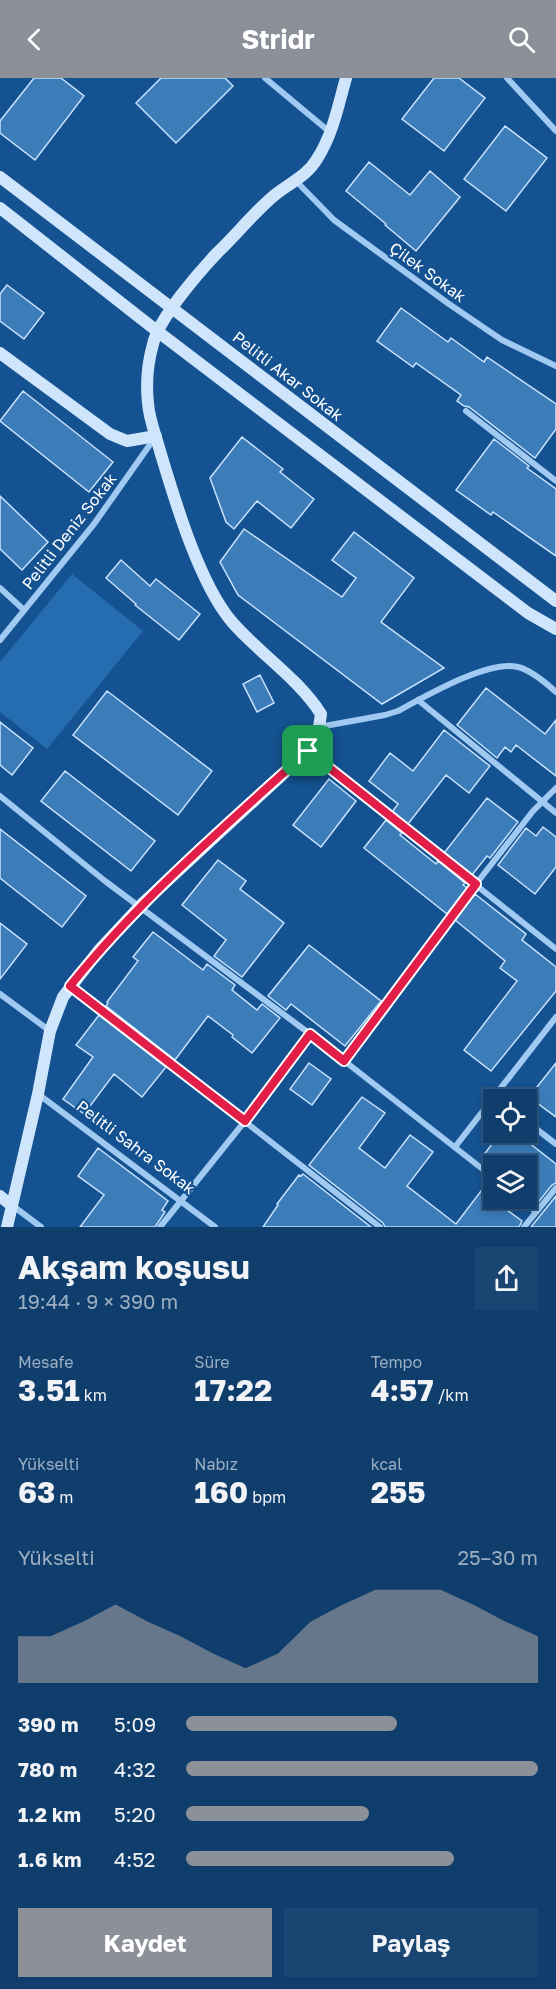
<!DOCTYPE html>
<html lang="tr">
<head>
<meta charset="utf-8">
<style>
  body { margin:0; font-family:"Golos Text",sans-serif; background:#184572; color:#f1f3f6; height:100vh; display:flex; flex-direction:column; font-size:22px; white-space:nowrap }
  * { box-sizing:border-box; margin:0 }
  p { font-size:20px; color:#9baec2 }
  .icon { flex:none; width:33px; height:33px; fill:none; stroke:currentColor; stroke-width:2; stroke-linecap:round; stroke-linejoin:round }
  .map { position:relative; height:1149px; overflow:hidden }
  .panel { display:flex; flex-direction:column; background:#0f3e6d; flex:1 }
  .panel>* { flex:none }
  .buttons { position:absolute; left:483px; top:1011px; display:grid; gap:12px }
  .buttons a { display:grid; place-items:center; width:54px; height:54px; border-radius:0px; background:#0f3e6d; box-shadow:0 3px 9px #0003,0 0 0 2px #2f5780; font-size:30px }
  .pin { position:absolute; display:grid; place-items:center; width:51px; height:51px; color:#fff; margin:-26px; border-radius:12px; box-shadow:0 3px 9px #0006 }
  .round { display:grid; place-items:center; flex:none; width:63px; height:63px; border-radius:0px; background:#184572 }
  .overview { display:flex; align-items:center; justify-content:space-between; height:102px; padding:0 18px }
  h1 { font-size:33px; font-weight:700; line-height:45px }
  .metrics { display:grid; grid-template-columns:repeat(3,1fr); gap:9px; height:102px; padding:6px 18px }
  .metrics div { display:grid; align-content:center }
  .metrics b { font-size:30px; font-weight:700 }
  .metrics small { font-size:16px; font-weight:400 }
  .metrics p { font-size:16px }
  .chart { height:168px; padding:12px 18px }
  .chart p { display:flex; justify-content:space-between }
  .chart svg { width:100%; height:108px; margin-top:6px; fill:#8c9099; opacity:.7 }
  .button { display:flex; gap:12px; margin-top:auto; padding:12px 18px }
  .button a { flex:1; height:69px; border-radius:0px; background:#8c9099; color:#fff; font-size:24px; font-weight:700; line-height:69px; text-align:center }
  .button a+a { background:#184572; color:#f1f3f6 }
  ul { padding:0 18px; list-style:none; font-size:20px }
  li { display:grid; grid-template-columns:96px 72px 1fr; align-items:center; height:45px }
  li i { height:15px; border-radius:8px; background:#8c9099 }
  header { display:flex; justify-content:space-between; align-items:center; height:78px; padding:0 18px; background:#8c9099; color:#fff; font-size:27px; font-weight:700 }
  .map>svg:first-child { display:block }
  .green { fill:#266cb0 }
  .building { fill:#3c7cb9; stroke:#c7e2fc; stroke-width:1.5 }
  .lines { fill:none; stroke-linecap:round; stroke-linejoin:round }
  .street { stroke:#a0caf1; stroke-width:6 }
  .secondary { stroke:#cfe5fc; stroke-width:12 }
  .route-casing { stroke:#fff; stroke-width:12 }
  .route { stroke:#e11d48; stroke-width:8 }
  .labels { text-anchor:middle; stroke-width:4.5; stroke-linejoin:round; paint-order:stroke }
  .street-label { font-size:16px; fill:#fff; stroke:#145291 }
</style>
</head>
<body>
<header><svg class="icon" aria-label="back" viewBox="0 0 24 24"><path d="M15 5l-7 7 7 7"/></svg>Stridr<svg class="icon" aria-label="search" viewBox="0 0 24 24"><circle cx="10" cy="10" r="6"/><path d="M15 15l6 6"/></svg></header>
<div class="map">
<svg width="556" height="1149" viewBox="0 0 556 1149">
  <rect width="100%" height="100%" fill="#145291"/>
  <!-- green -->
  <path class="green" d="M72,496L143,553L47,671L0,634V584Z"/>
  <!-- building -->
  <path class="building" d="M34,0H61L84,18L35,82L0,55V43Z
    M161,0H225L233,8L176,65L136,25Z
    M434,0H459L485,20L444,73L402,41Z
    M505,48L547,80L506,133L464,101Z
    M369,84L410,117L430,93L460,119L416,173L385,147L386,146L346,113Z
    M7,207L44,235L24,261L0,243V216Z
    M401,230L448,264L451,260L484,284L487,279L556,326V351L535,380L469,329L464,328L457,323L461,317L416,285L413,289L377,263Z
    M23,313L113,384L89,414L0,343Z
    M242,359L283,391L280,394L314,421L291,450L257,423L234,451L226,444L210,400Z
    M494,361L529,388L527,390L556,411V478L493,434L491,437L456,412Z
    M0,418L48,464L22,492L0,471Z
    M244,451L342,519L356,500L332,482L354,454L414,500L381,544L444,590L382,626L238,517L220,484Z
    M121,482L150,508L156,501L200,536L179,562L135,527L136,526L106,500Z
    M260,597L274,625L257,634L243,606Z
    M486,610L545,656L556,642V698L516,667L511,674L505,669L497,680L457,647Z
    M107,613L212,693L178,737L73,657Z
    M0,644L33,670L12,697L0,687Z
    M444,652L490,688L469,715L446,697L408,746L392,734L398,726L369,703L390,675L413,693Z
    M65,693L155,763L131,793L41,723Z
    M329,701L356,723L321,769L293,747Z
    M487,720L518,744L490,780L487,778L472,797L444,775Z
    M386,742L402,755L400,757L436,786L438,783L465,805L463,807L467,810L447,836L364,770Z
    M543,749L556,759V789L535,816L498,787L526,750L536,758Z
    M0,751L86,818L62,849L0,800Z
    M218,782L246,803L240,811L284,845L242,899L214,878L226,862L182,827Z
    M475,816L526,856L522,862L556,889V913L491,993L464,972L517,903L500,890L505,883L455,842Z
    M0,845L27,866L0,901Z
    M153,854L203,892L207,886L235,907L232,912L257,932L262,926L280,940L252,975L232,959L233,957L208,938L175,982L106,928L108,925L107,924L138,883L133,879Z
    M309,867L381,923L345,968L291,926L286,932L268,918Z
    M99,937L166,989L142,1019L114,996L84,1036L63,1021L93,979L76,967Z
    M309,985L331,1001L312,1027L290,1011Z
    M556,985V1039L529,1019Z
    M362,1019L385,1035L359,1070L385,1090L410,1057L433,1074L407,1108L456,1146L481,1113L522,1143L519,1149H385L383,1145L309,1087Z
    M501,1054H515L556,1086V1105L552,1107L536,1127L526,1119V1088H495L483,1078Z
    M98,1070L168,1123L162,1132L165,1134L155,1149H80L104,1117L78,1098Z
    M303,1096L371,1149H263L278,1127L277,1126L299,1097L301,1098Z
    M556,1118V1149H531Z"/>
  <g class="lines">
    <!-- street -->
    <path class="street" d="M265,0L331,55
      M507,0L556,53
      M296,103L334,142L449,226L502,262L556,288
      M466,333L556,403
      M0,510L24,532
      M0,562L94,446L156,358
      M418,622L556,735
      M319,649L385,637L398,633C424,619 489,581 518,589C531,592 546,605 556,614
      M308,673L556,871
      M0,718L105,803L310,956L494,1100
      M71,908L380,1149
      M0,916L50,953
      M344,983L476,806L533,733L556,710
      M38,1016L215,1149
      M526,1043L556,1066
      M455,1069L556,939
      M520,1120L536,1134
      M13,1128L41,1149
      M160,1149L245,1043L310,956
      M524,1149L556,1110"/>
    <!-- secondary -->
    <path class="secondary" d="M0,99L556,523
      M0,130L157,253L528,535L556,551
      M0,275L110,356L127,363L156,358
      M0,1118L12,1128
      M7,1149L38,1016L50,953L63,919L100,871L142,826L308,673L319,649L321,636C298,600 260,576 232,544C199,505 175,423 160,373C156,358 149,341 148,325C146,307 148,284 153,266C159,240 199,194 218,174C237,156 256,132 276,116C291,104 307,98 317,81C333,56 338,28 346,0"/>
  </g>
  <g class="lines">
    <!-- route casing -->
    <g class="route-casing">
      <path id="route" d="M308,673L476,806L344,983L310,956L245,1043L70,908C140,821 226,747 308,673Z"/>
    </g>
    <!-- route -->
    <use href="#route" class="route"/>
  </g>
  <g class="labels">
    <!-- street labels -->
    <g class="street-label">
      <text transform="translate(428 194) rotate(36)" y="6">Çilek Sokak</text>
      <text transform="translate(288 298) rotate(38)" y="6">Pelitli Akar Sokak</text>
      <text transform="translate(69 453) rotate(-52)" y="6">Pelitli Deniz Sokak</text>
      <text transform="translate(136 1069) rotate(37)" y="6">Pelitli Sahra Sokak</text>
    </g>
  </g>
</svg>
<div class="buttons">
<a><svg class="icon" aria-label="locate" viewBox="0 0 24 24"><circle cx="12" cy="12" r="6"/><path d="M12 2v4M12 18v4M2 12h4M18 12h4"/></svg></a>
<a><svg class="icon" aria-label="layers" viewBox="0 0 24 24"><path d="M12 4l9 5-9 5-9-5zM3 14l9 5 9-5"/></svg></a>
</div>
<div class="pin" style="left:308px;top:673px;background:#1e9e55"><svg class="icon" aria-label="arrive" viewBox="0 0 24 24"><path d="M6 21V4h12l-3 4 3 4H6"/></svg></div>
</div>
<section class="panel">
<div class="overview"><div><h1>Akşam koşusu</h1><p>19:44 · 9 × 390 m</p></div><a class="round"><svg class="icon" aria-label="share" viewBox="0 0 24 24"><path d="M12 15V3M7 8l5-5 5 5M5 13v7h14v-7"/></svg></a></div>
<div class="metrics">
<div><p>Mesafe</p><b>3.51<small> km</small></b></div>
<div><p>Süre</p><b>17:22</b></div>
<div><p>Tempo</p><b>4:57<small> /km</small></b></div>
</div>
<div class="metrics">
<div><p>Yükselti</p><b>63<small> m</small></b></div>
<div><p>Nabız</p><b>160<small> bpm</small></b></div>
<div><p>kcal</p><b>255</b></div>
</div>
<div class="chart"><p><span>Yükselti</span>25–30 m</p>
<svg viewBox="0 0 160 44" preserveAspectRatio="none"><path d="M0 44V25L10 25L20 19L30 12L40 19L50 25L60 32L70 38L80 32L90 19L100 12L110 6L120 6L130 6L140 12L150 19L160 25V44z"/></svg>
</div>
<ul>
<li><b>390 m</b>5:09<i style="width:60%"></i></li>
<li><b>780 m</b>4:32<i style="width:100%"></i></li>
<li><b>1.2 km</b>5:20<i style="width:52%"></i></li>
<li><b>1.6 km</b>4:52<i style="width:76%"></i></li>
</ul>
<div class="button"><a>Kaydet</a><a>Paylaş</a></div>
</section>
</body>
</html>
